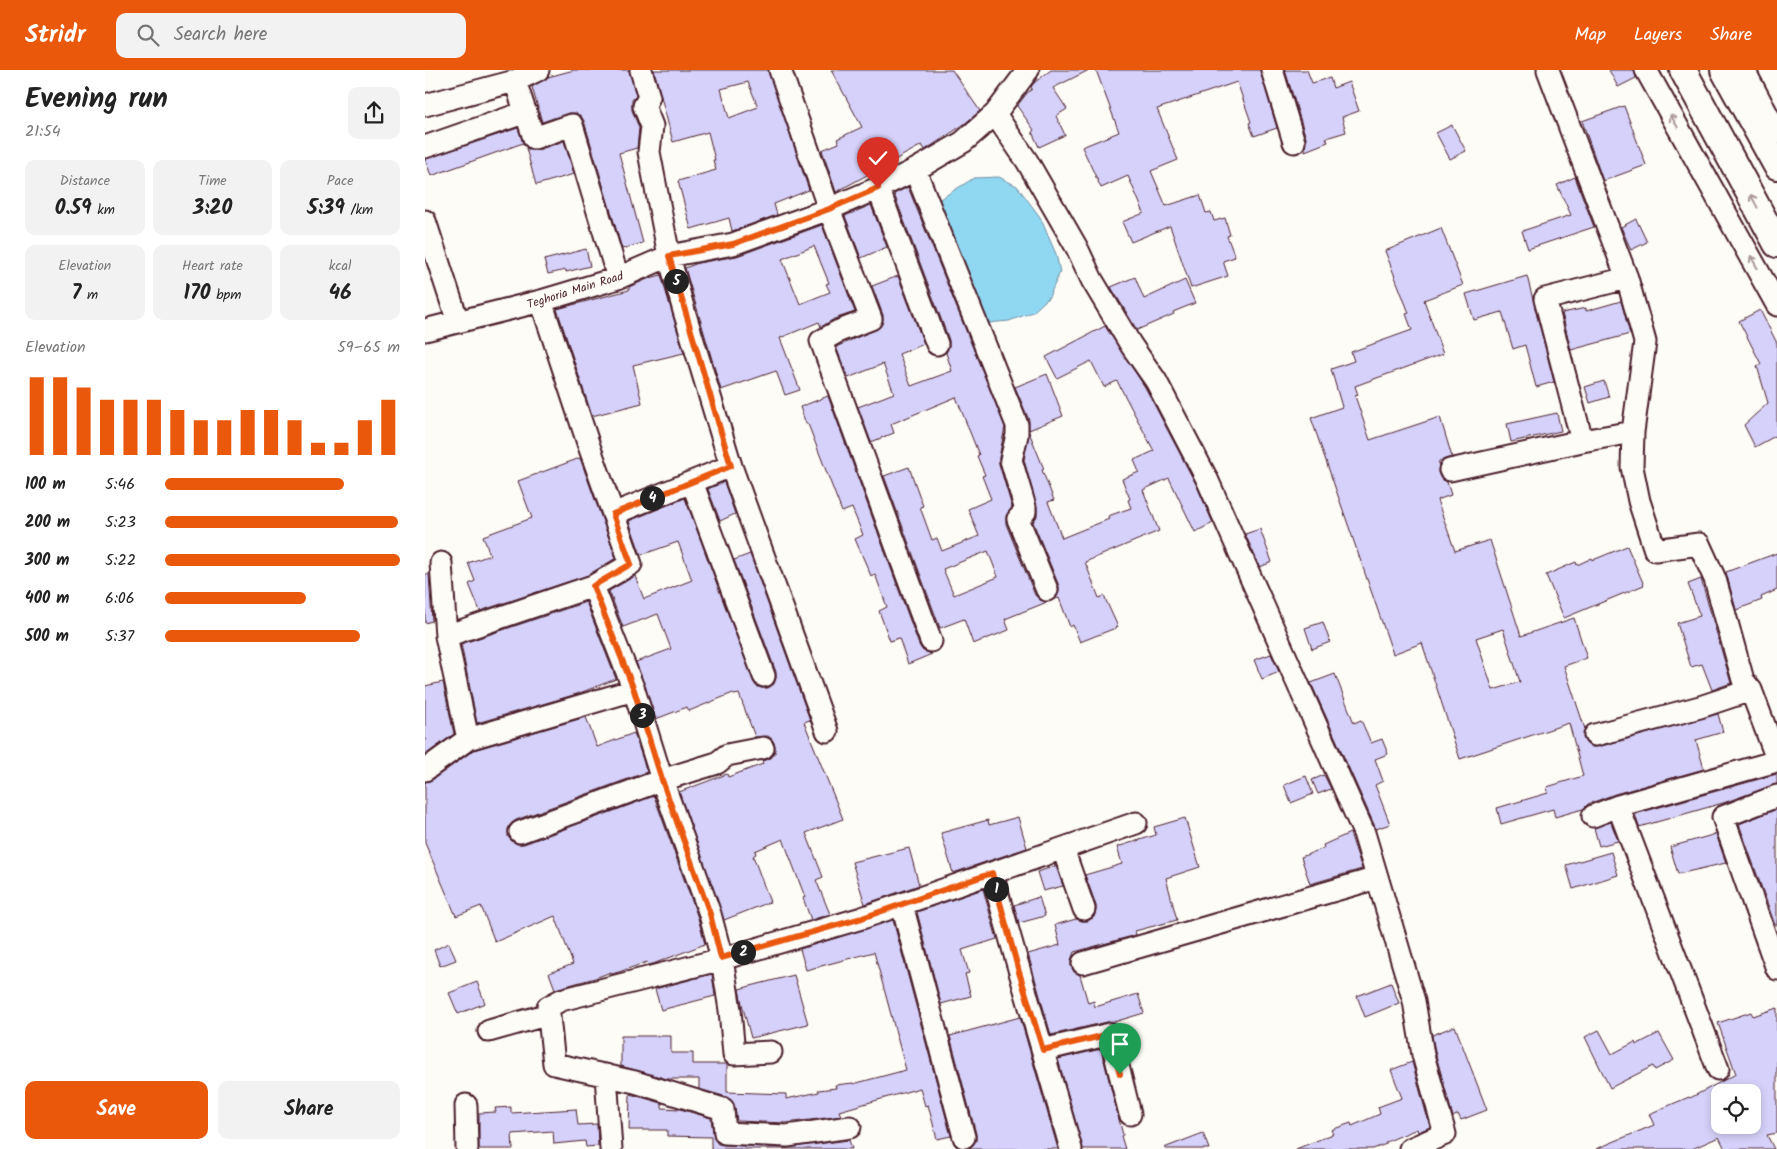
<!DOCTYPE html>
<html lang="en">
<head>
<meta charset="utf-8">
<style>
  body { margin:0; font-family:Kalam,sans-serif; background:#f2f2f2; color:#222; height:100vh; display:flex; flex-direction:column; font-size:19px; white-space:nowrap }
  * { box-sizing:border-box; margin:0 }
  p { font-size:16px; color:#767676 }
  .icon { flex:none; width:28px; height:28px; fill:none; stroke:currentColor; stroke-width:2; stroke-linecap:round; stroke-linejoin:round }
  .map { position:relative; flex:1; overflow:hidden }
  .panel { display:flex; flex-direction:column; background:#fff; width:425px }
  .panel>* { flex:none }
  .buttons { position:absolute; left:1286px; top:1014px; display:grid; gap:10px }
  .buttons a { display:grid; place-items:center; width:50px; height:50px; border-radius:10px; background:#fff; box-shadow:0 2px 8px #0003; font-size:25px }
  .pin { position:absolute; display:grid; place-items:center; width:42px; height:42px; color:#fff; margin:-51px -21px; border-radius:50% 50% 50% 0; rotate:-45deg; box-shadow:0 0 5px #0007 }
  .pin .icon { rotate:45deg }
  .km { position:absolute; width:25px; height:25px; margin:-12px; border-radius:50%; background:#222; color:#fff; font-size:14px; line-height:25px; text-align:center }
  .round { display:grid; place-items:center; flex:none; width:52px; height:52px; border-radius:10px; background:#f2f2f2 }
  .summary { display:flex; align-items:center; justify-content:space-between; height:85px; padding:0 25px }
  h1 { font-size:28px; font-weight:800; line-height:38px }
  .stats { display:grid; grid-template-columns:repeat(3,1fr); gap:8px; height:85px; padding:5px 25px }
  .stats div { display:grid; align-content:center; border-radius:10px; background:#f2f2f2; text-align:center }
  .stats b { font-size:21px; font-weight:800 }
  .stats small { font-size:14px; font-weight:400 }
  .stats p { font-size:14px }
  .chart { height:140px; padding:10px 25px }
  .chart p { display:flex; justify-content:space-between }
  .chart svg { width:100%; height:90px; margin-top:5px; stroke:#ea580c; stroke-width:6 }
  .cta { display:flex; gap:10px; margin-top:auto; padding:10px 25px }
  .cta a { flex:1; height:58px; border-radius:10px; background:#ea580c; color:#fff; font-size:20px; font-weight:800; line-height:58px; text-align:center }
  .cta a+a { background:#f2f2f2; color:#222 }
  ul { padding:0 25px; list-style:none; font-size:16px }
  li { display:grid; grid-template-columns:80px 60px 1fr; align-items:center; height:38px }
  li i { height:12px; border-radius:6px; background:#ea580c }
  header { display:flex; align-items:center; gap:30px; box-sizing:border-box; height:70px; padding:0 25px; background:#ea580c; color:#fff }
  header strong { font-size:24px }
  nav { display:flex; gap:28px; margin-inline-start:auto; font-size:18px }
  .search { width:350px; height:45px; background:#f2f2f2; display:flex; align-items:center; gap:12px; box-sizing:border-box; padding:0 18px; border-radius:10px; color:#767676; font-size:19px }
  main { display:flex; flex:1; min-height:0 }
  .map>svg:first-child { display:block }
  .water { fill:#90d8f1; stroke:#748ea2 }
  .building { fill:#d5d1fa; stroke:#4a1f2b; fill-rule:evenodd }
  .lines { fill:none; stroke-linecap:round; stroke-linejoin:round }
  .minor-casing { stroke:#4a1f2b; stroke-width:25 }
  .major-casing { stroke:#4a1f2b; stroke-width:30 }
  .minor { stroke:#fdfcf7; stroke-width:21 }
  .major { stroke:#fdfcf7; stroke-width:26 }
  .oneway { stroke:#ac999b }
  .route-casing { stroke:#fff; stroke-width:10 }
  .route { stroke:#ea580c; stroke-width:6 }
  .labels { text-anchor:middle; stroke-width:5; stroke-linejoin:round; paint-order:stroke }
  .street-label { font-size:12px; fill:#4a1f2b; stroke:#fdfcf7 }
</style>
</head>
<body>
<header>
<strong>Stridr</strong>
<div class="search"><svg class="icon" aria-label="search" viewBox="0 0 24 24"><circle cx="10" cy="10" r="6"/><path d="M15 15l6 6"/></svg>Search here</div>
<nav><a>Map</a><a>Layers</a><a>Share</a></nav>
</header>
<main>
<section class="panel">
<div class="summary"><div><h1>Evening run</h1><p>21:54</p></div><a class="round"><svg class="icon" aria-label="share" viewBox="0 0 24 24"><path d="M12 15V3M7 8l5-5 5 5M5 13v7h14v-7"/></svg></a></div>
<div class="stats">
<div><p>Distance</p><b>0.59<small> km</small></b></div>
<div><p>Time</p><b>3:20</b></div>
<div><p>Pace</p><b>5:39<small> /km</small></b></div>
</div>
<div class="stats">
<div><p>Elevation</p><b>7<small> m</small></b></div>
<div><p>Heart rate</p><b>170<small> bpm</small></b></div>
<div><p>kcal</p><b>46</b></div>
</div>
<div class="chart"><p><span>Elevation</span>59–65 m</p>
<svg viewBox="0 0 160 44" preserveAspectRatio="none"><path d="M5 44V6M15 44V6M25 44V11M35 44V17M45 44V17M55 44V17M65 44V22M75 44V27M85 44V27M95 44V22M105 44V22M115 44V27M125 44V38M135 44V38M145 44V27M155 44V17"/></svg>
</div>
<ul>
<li><b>100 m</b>5:46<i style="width:76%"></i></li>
<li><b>200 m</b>5:23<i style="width:99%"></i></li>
<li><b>300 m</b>5:22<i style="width:100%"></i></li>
<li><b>400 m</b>6:06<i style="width:60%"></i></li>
<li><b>500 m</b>5:37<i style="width:83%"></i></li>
</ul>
<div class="cta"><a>Save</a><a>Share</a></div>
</section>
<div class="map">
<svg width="1352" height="1079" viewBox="0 0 1352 1079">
  <rect width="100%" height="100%" fill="#fdfcf7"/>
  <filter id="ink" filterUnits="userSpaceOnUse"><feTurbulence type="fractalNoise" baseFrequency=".02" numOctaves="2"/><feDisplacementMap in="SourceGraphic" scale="10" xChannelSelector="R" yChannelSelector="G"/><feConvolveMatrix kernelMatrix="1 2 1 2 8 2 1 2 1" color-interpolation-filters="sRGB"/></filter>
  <g filter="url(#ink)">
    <!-- water -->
    <path class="water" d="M574,107L592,116L615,147L631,184L635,202L624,227L608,242L584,251L563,253L546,236L516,152L515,129L549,108Z"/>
    <!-- building -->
    <path class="building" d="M149,0H204L211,26L207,30V40L214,58L212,78L194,83L218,173L197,179L159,51L156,46L150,43H143L117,52L107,17L123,7Z
      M229,0H343L384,120L349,134L352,145L307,161L304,148L266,159L253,111L291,100L288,90H290L283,62L248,72ZM323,12L333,37L304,48L296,19Z
      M406,0H527L555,41L538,55L500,80L497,75L411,122L397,80L414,73L412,69L437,57Z
      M626,0H664L628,18L642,39L631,46L640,65L614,77L607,62L609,60L592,36L602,23L607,19L606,17L610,12Z
      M671,0H835L852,58L829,66L824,53L826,52L812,12L732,39L753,90L726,101L741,136L775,125L781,143L786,142L789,151L800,148L805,165L802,166L810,187L798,191L803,206L766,218L745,156L706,172L697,152L719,143L703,106L676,118L657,77L694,62Z
      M860,0H882L887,13L905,8L908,18L924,12L934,41L917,47L921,62L901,68L903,72L880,81L881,68Z
      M1184,0H1209L1211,8L1193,17Z
      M1199,36L1221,95L1178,111L1157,51Z
      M1027,55L1041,81L1025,89L1011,63Z
      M93,58L98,73L6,106L0,89Z
      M139,71L149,104L111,115L101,78L106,80H113Z
      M1150,107L1169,157L1103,179L1097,161L1146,145L1132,115Z
      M483,117L580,357L574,388V394L587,437L581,446V454L610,525L615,530L622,532L580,549L584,560L548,574L539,549L515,558L459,406L484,397L498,436L495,437L507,470L512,468L517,481L554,466L543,439L566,429L557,406L560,405L552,386L554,385L531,327L466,354L469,363L446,372L433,337L469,323L458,294L423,308L411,277L455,257L458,251V245L447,216L473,206L499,274L474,284L486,316L527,301L521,283L524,276V270L469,124ZM563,481L573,507L529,525L518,499Z
      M446,135L462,177L436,188L420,146Z
      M1211,149L1222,172L1206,180L1196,157Z
      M397,155L430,242L409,249L396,257L394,252L355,268L375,320L360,325L351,301L296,320L260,198L273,193L312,186ZM389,176L404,213L401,214L405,222L375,234L357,189Z
      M1016,158L1038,215L999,230L1018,284L930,316L933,325L930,326L945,370L1015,347L1027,387L1014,391L1013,402L1016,409L1022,412L1026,425L1012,430L1030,481L1065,470L1096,566L1149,548L1162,588L1139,596L1160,659L1158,668L1162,674L1167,677H1173L1293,644L1298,662L1271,670L1279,699L1190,724L1163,734L1158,739L1130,747L1128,739L1076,754L1072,738L1123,723L1122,717L1158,706L1144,653L1035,689L997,573L968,584L886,348L917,337L906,299L929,291L926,282L987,260L981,244L984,243L960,181ZM1078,559L1095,612L1068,620L1051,568Z
      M161,179L165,196L141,202V200L123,204L119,190Z
      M236,205L259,283L208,295L217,333L167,346L132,239L204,220V217L225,208Z
      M1102,206L1129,312L1111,317L1100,275L1088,279L1077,242L1049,250L1041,224Z
      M710,207L719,229L760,210L770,233L748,242L749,244L712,260L686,217Z
      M1196,231L1205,264L1146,280L1137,243L1161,238V241Z
      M1335,240L1352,273V365L1330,377L1319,355L1343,333L1332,296L1336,294L1314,251Z
      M680,256L720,317L771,414L788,453L770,462L744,408L718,420L734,461L660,492L674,528L679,526L693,557L655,572L648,555L645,557L634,528L630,529L634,522V516L608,452L612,446V437L599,390L604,362L619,399L617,400L629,430L623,432L637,468L684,449L683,446L706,438L703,430L705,429L697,409L714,402L709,390L729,381L692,311L679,317L666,291L632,308L621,287Z
      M622,304L638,346L604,360V350L590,317Z
      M1179,311L1184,327L1165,333L1160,317Z
      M403,326L494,575L498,581L507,584L483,594L474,568L465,571L454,541L462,537L450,504L446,506L430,469L438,465L427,438L417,442L383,354H381L375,337Z
      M1132,343L1136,361L1086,372L1082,354Z
      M155,388L191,488L163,505L55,541L44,514L50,511L43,493L65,485L58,466L107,448L93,411Z
      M299,412L310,444L295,451L283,419Z
      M260,428L328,611L331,616L336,618H343L349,614L351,608V602L309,490L325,484L385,650L379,652L418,749L381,763L398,807L391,810L405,844L386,850L378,828L380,827L358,769L330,781L331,784L328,786L345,832L299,850L254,722L302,704L303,707L338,694L337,691L346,688L350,683V675L347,669L343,666L330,667L314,624L309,625L308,623L264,641L262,637L231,649L211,592L246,579L233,544L198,557L184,521L210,506L219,529L267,510L253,472L216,485L204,451Z
      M835,459L847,492L835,497L820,464Z
      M1202,476L1219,515L1139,548L1121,505L1151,492L1152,495L1167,488L1168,490Z
      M1352,483V520L1336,527L1337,530L1311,540L1301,502Z
      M0,504H4L7,551L0,553Z
      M1276,509L1306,613L1287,620L1277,594L1266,597L1252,553L1275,546L1263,514Z
      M161,532L191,609L152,624L52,653L36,574Z
      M898,552L905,572L887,579L880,558Z
      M846,584L854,602L837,609L829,590Z
      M910,604L929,653L936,650L946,673L957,669L963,684L950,689L958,711L950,715L965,754L951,759L886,613Z
      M18,612L29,664L0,685V616Z
      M161,647L172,677L209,663L222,702L91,750L86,754L83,759V767L87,771L92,774H99L229,726L273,848L280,874L228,894L223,895L222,892L194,902L186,904V902L170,908L130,919L124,903L148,894L130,846L70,872L56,836L31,846L0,773V712L7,710L49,680Z
      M1352,704V714L1298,733L1214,757L1210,744Z
      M899,705L906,719L893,724L887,710Z
      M881,706L888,724L866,733L859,715Z
      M1352,739V855H1350L1314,754Z
      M593,747L602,778L528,803L516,763L563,750L564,755Z
      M760,748L775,797L741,808L752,850L710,861L711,865L649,882L646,890V896L649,902L655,905L663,933L669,931L670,937L713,924L719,943L689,952H682L626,965L603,884L635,875L630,855L651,849L657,851H663L669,847L671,841V835L660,805L697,794L692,777L731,765L729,757Z
      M1186,752L1193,771L1174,776L1169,758Z
      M925,763L937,799L885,814L876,787L899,778L898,775Z
      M1291,764L1301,793L1253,804L1245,777Z
      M484,778L494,815L440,834L427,792Z
      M1186,782L1193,805L1148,819L1141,795Z
      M631,796L638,816L618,821L612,802Z
      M558,819L572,869L537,880L544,903L540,904L546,926L516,934L492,842Z
      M614,827L620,846L594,853L589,835Z
      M468,850L526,1066L512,1069L503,1035L500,1036L495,1018L414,1041L416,1046L361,1053L312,1051L310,1038L307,1031L302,1027L274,1019V1009H242L196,996V966H246V983H268V994H302V1022L361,1024V1029L394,1022L393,1020L411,1018L410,1015L428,1013V1014L481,1000L449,882L381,900L375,879Z
      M24,873L31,890L15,896L9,880Z
      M287,904L290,926L236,940L230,919Z
      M369,905L383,954L326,968L317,934L314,919Z
      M52,912L60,933L33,944L24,923Z
      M966,913L974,933L940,947L932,926Z
      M1352,938V1063L1342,1065L1349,1079H1300L1294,1067L1267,1079H1171L1229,1055L1224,1044L1264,1027L1265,1028L1311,1004L1293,953L1326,942L1328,946ZM1295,1022H1328V1055H1295Z
      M595,947L633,1079H545L551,1071V1064L525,966Z
      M1030,956L1062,1040L1036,1050L1033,1044L1028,1047L1010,982L1007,965Z
      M1174,960L1187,984L1210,972L1211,975L1234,963L1249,990L1230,1000L1228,996L1185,1018L1160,967Z
      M676,979L698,1065L696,1066L700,1079H658L633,989Z
      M987,992L1005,1057L993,1062L992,1059L961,1072V1074L948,1079H871L908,1064L906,1060L926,1053L927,1056L955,1044L953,1037L977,1028L966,1000Z
      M205,1024L237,1033V1038L255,1039L286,1048L289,1069L293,1074L299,1075L362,1078L424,1070L427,1079H286V1067L242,1066V1060H204Z
      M86,1037V1043L151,1039L153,1055L172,1054L173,1076L161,1077L160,1071L129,1074L128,1061L87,1064L88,1079H54V1043L71,1042L70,1038Z
      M778,1063L784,1079H740L739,1078Z"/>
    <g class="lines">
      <!-- minor casing -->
      <g class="minor-casing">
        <path id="minor" d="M113,0L90,11L109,68L147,55L193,208
          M216,0L224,27L219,36L227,56L224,82L244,186L259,241L306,396L402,661
          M355,0L404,139L446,249L414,261L396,271L506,571
          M847,0L869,72
          M1123,0L1202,208L1220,272L1208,362L1207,397L1214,431L1230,480L1274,474L1290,509L1318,610L1326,620L1352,689
          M1221,0L1352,235
          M1319,0L1352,63
          M0,35L90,11
          M570,44L602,91L652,178L667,210L706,275L731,311L782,409L939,763L989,931L998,985L1020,1064L985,1079
          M0,77L101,42
          M490,100L592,355V365L586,390L600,437V442L593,449L622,520
          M453,118L512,274
          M0,151L33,252
          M116,231L164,376L206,494L168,516L209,620L237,710L285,844L297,889L305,940L309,984L346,982
          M0,260L116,231L193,208L244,186L308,174L404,139L453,118L490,100L538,72L570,44L603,0
          M1157,371L1120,229L1202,208
          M1025,400L1157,371L1208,362
          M267,412L339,606
          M188,444L306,396
          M16,493L21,566L43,669
          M21,566L168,516
          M1170,665L1275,637L1326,620
          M0,700L43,669L209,620
          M1352,726L1298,747L1352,899
          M1168,746L1193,736
          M95,762L237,710L292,693L302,685L338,678
          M638,779L659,839
          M567,803C592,895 620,987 646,1079
          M477,835L539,1067
          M658,893L952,808
          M64,961L124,944
          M618,980L685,964L705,1044
          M1293,999L1193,736L1352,691
          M181,1005L186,1079
          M41,1035L42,1079
          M425,1057L362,1066L300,1063L298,1039L210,1012L129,994L123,937L136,930L297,889L437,848L711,753"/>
      </g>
      <!-- major casing -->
      <g class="major-casing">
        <path id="major" d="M1258,0L1352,174
          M1299,0L1352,96"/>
      </g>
      <!-- minor -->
      <use href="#minor" class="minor"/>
      <!-- major -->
      <use href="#major" class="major"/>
    </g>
    <!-- one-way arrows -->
    <defs><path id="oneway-shaft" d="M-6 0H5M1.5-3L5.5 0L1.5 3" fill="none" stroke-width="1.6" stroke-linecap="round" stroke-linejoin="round" transform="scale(1.25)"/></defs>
    <g class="oneway">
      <use href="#oneway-shaft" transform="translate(1249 51) rotate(-120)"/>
      <use href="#oneway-shaft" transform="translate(1329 131) rotate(-118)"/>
      <use href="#oneway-shaft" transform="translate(1329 192) rotate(-119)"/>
    </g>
  </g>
  <g class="lines" filter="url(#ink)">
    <!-- route casing -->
    <g class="route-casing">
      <path id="route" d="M453,118L404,139L308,174L244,186L306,396L188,444L206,494L168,516L209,620L237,710L285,844L296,888L437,848L567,803L594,902L618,980L685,964L695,1004"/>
    </g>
    <!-- route -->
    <use href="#route" class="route"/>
  </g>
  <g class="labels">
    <!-- street labels -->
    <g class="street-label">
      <text transform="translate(150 220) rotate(-17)" y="4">Teghoria Main Road</text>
    </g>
  </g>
</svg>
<div class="buttons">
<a><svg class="icon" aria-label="locate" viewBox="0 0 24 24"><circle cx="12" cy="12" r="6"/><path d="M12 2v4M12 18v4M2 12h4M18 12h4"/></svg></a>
</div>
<div class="pin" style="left:695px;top:1004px;background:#1e9e55"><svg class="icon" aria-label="arrive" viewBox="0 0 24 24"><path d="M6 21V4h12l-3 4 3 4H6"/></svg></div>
<div class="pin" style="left:453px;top:118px;background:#d93025"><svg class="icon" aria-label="check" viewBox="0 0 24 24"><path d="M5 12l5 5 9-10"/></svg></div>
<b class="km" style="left:571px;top:819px">1</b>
<b class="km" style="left:318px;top:882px">2</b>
<b class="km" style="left:217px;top:645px">3</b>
<b class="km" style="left:227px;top:428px">4</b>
<b class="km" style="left:251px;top:211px">5</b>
</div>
</main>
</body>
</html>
